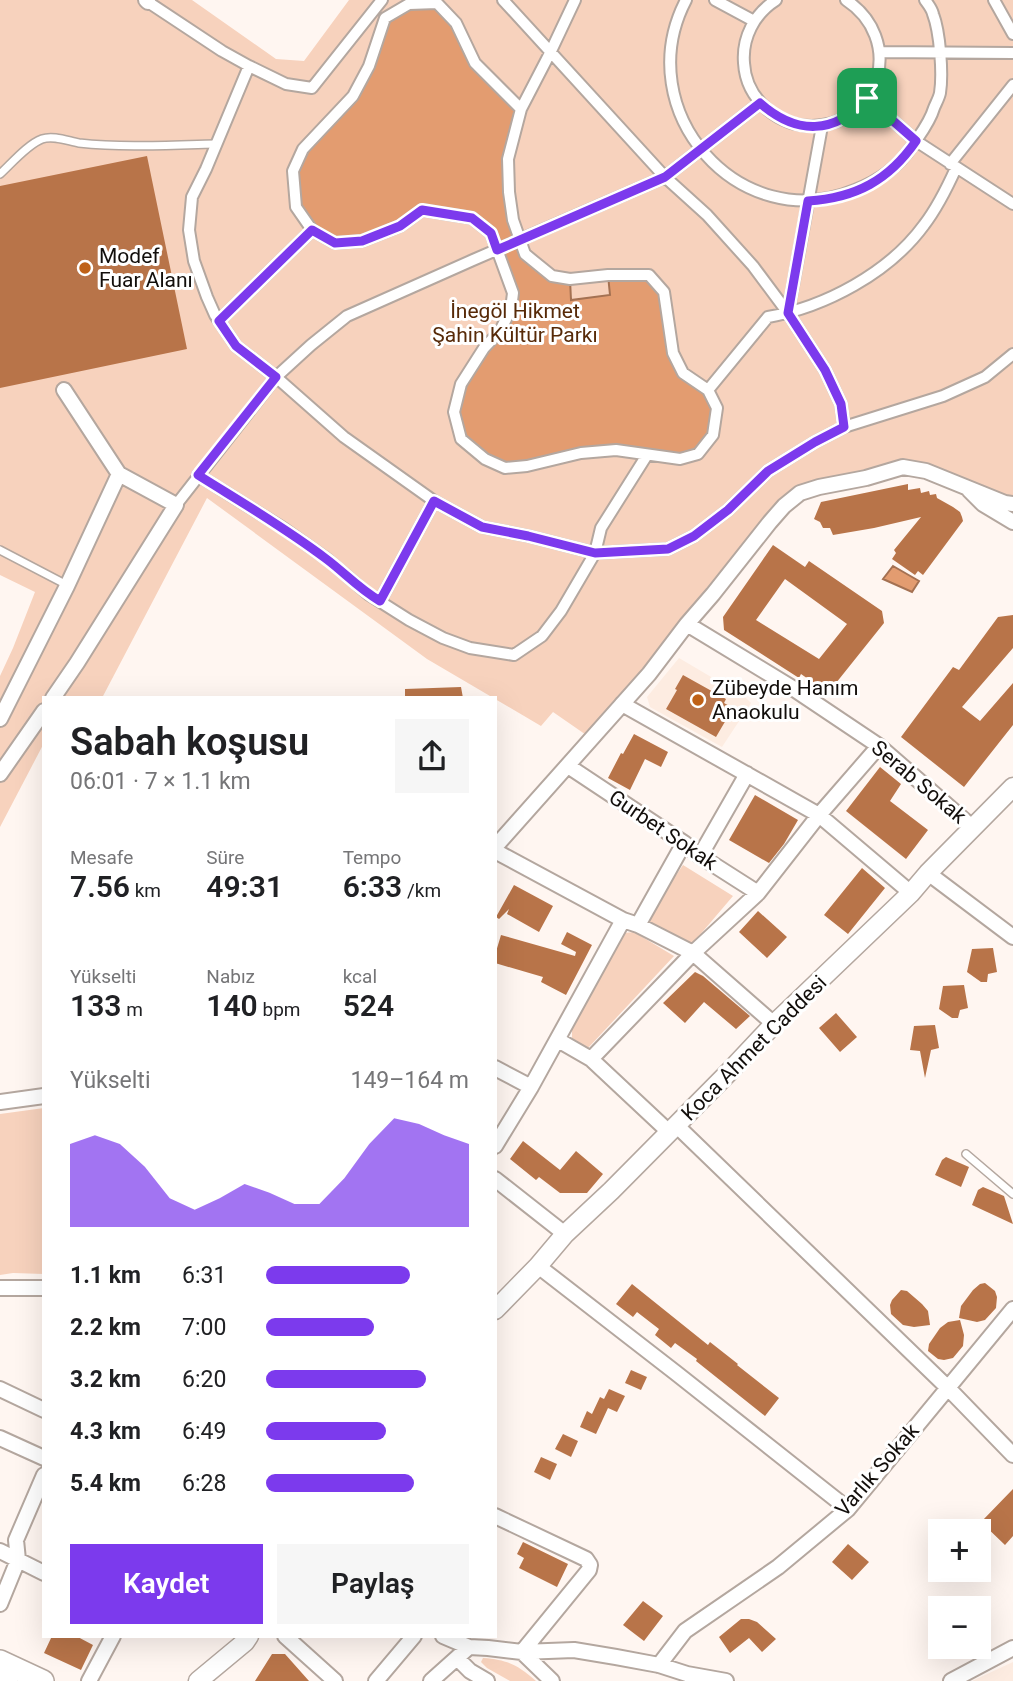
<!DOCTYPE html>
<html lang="tr">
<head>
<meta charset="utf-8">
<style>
  body { margin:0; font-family:Roboto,sans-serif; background:#f6f6f6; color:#202124; height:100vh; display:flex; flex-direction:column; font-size:26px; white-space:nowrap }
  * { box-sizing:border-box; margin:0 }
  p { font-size:23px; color:#757577 }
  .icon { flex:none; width:38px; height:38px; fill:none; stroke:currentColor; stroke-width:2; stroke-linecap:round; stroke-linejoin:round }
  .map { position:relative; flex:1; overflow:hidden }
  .panel { position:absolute; left:42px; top:696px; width:455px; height:942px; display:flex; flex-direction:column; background:#fff; border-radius:0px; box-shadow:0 7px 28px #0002 }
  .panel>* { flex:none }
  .controls { position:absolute; left:928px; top:1519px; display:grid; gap:14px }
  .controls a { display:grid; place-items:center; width:63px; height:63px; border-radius:0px; background:#fff; box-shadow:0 7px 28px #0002; font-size:35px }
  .pin { position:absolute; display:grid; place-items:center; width:60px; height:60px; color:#fff; margin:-30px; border-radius:14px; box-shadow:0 4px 10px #0006 }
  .round { display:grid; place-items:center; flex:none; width:74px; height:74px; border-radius:0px; background:#f6f6f6 }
  .headline { display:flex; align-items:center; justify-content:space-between; height:119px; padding:0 28px }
  h1 { font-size:38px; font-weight:600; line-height:52px }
  .stats { display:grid; grid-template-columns:repeat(3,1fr); gap:10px; height:119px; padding:7px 28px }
  .stats div { display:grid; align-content:center }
  .stats b { font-size:30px; font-weight:600 }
  .stats small { font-size:19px; font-weight:400 }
  .stats p { font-size:19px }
  .chart { height:196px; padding:14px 28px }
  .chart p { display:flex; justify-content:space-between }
  .chart svg { width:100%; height:126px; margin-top:7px; fill:#7c3aed; opacity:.7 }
  .cta { display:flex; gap:14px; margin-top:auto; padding:14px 28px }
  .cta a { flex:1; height:80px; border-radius:0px; background:#7c3aed; color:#fff; font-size:28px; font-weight:600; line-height:80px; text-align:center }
  .cta a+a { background:#f6f6f6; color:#202124 }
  ul { padding:0 28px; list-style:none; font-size:23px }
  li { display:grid; grid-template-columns:112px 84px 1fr; align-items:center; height:52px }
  li i { height:18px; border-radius:9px; background:#7c3aed }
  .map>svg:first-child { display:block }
  .built { fill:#fdece1 }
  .green { fill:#f7d2bd }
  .water { fill:#e39c70; stroke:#a47152; stroke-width:2 }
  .building { fill:#b87449; fill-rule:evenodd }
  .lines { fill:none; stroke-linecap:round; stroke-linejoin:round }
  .service-casing { stroke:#b4a79f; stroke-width:10 }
  .pedestrian-casing { stroke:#b4a79f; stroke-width:14 }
  .minor-casing { stroke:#b4a79f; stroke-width:18 }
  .tertiary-casing { stroke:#b4a79f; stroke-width:21 }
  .secondary-casing { stroke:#b4a79f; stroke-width:24 }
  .service { stroke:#fff; stroke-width:7 }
  .pedestrian { stroke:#fff; stroke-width:10 }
  .minor { stroke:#fff; stroke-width:14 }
  .tertiary { stroke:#fff; stroke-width:18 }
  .secondary { stroke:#fff; stroke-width:21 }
  .route-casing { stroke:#fff; stroke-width:14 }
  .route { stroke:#7c3aed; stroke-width:9 }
  .poi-dot { fill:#bf6117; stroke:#fff; stroke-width:2.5 }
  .labels { text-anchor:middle; stroke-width:6; stroke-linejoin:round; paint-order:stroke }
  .poi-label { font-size:21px; fill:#120e0b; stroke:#fff; text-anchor:start }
  .park-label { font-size:21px; fill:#572a08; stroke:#fff }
  .street-label { font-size:21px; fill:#120e0b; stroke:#fff }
</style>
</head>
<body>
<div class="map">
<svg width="1013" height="1681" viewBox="0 0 1013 1681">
  <rect width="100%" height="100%" fill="#fff6f1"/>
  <!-- built -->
  <path class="built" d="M679,658L745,697L751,703L722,747L650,707L647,697Z
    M1013,1662V1681H972Z"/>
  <!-- green -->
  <path class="green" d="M0,0H192L276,59L304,61L349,0H1013V504L903,467L800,493L592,739L553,712L541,726L427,659L207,498L102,698H44V743L0,827V676L13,648L35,592L0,575Z
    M683,865L733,896L693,943L687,944L657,927L649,922L647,917Z
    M634,932L674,956L588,1048L572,1038V1027L624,933Z
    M44,1108V1274L13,1273L0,1275V1114Z
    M483,1658C509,1660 517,1665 536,1681H510L487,1668L481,1662Z"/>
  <!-- water -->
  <path class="water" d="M437,3L456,23L475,63L521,109L508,159L509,192L525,254L551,276L570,279L571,300L610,295L608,275H649L664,292L683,373L708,390L717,408L713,435L698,454L680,459L616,450L505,468L461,439L454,412L461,384L500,331L513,293L491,233L472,218L422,210L400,226L335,243L312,230L296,207L293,171L303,149L353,96L385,18L409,4Z
    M893,566L919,581L912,592L883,579Z"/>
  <!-- building -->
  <path class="building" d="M147,156L187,349L0,388V186Z
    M908,484V490L920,488L921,493L929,491L930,495L936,494L937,498L953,507L960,512L962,517L963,521L923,575L918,571L915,575L892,559L896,553L894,550L921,517L874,528L833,535L830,528H823L820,522L814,519L821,502Z
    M773,545L805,567L809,561L882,611L884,623L828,693L801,674L799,678L724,630L723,617ZM785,579L847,624L819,659L756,620Z
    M1013,615V648L962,707L980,721L1013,683V725L964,787L901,737L953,667L959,670L998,617Z
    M683,675L726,699L724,703L733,708L716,737L666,709L677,690L675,689Z
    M461,687L463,698H405V689Z
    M634,734L668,752L661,767L645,759L630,790L608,778L621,753L623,754Z
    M880,767L901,784L890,801L928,830L906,859L846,811Z
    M755,795L798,820L784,844L769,863L729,840Z
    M862,868L885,888L848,934L824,915Z
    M514,885L553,906L539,932L507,914L509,909L499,919L496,917Z
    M758,911L787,937L767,958L739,932Z
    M567,932L592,945L566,995L541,982L543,977L495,963V955L501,935L575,956L576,952L561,944Z
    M993,948L997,972L988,974L987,982H981L967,972L972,949Z
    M695,972L703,976L750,1016L736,1029L704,1002L685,1023L663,1003Z
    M964,985L968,1008L960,1010L958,1018H952L939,1009L943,986Z
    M836,1013L857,1037L840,1052L819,1028Z
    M935,1025L939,1048L931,1050L925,1078L920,1051L910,1050L914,1026Z
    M523,1141L560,1170L576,1151L603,1174L587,1193H560L539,1177L536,1180L510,1159Z
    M946,1157L969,1167L961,1187L935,1175L942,1160Z
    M983,1187L1004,1196L1013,1224L972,1205L978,1190Z
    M985,1283L995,1291L997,1297L996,1308L985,1320L977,1322L959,1318L961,1306L973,1290L980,1284Z
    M632,1284L708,1345L710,1342L738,1364L737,1365L779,1398L765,1416L696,1361L697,1359L675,1343L671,1348L655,1335L659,1329L637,1312L633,1317L616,1304Z
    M901,1290L907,1291L922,1304L928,1311L930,1325L914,1327L903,1325L891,1314L890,1305L892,1300Z
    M960,1320L964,1335L963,1346L953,1358L944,1360L938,1359L928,1351L929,1344L940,1328L948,1322Z
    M631,1370L647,1377L641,1390L625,1383Z
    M609,1389L625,1396L617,1412L608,1408L596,1434L580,1427L587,1411L592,1414L600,1397L604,1399Z
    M563,1434L578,1441L571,1457L555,1449Z
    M541,1457L557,1464L550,1480L534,1472Z
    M1013,1489V1536L1005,1545L981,1522Z
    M523,1542L568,1564L557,1587L519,1568L524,1558L517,1554Z
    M848,1544L869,1562L852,1580L832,1562Z
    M643,1601L663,1616L644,1641L623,1625Z
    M741,1619H749L757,1622L776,1639L762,1652L749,1638L730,1653L719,1637Z
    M52,1636H76L93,1645L81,1670L44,1653Z
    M272,1654H285L309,1681H255Z"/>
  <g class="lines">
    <!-- service casing -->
    <g class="service-casing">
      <path id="service" d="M0,174C11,164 28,144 42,139C53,135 68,141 79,143C125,148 171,145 216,144
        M0,550L67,585
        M966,1154L1013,1194"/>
    </g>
    <!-- pedestrian casing -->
    <g class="pedestrian-casing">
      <path id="pedestrian" d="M503,0L665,177L707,215L753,266L788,313L825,370L841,404L844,427
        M686,0C628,111 740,238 855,190C880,180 898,167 913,145C921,133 930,122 934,108C936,103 939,98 940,93C943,74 940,32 933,14C932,9 928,4 925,0
        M715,0L754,21
        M776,0C754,14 742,38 744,63C745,82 754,98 768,110C780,120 796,126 812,126C883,124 904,38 846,0
        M994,0L1013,34
        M148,2L222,51L249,66L286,84L312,88L382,0
        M437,3L456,23L475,63L521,109L508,159L509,192L513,220L525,254L552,276L570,279L608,275H649L664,292L673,353L683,373L708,390L717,408L713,435L698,454L680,459L616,450L581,453L527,466L505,468L485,459L461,439L454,412L461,384L484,348L500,331L511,309L513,293L491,233L472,218L422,210L400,226L362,241L335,243L312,230L296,207L293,171L303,149L353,96L369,66L385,18L409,4Z
        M880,52L1013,53
        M249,66L206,169L192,197L189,230L194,261L207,297L215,315L236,346L276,377L344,437L434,501L482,527L528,536L595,553L668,549L694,536L728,510L768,471L815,442L844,427L943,396L985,377L1013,354
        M867,98L916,141L1013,204
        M521,109L550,53L575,0
        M950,164L1013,85
        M788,313L822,126
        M219,321L312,230
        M708,390L768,317C825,307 889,273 924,225C937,208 947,188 956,168
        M198,475L283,528L327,559L368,594L409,620L443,638L470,648L514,655L542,636L561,611L595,553L601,528L647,455
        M176,505L276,377L311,345L347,316L473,260L665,177L760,103
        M380,601L434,501"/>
    </g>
    <!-- minor casing -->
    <g class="minor-casing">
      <path id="minor" d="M146,0L148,2
        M969,490L983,504L1013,522
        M687,624L794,689L879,746L972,827
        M53,698L77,663L176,505L119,474L64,390
        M622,704L819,815L911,893
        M0,719L67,586L119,474
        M568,766L684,843L700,856L758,893
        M0,774L44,711
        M495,847L649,674L687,624L713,594L770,522L784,506L800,493L819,487L866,478L903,467L926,471L1005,503L1013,504
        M495,851L623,920L638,925L693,953L774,1024
        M700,856L747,774
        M928,873L1013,937
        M638,925L684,843
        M558,1040L591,1059L669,1132
        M591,1059L693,953L758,893L819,815L879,746
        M495,1068L531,1087
        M0,1102L44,1096
        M676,1125L947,1387L1013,1455
        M495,1146L531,1087L623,920
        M495,1179L565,1234
        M538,1266L676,1373L848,1509
        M0,1288H44
        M0,1389L44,1410
        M0,1438L44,1458
        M495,1516L586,1559L590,1565L589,1570L522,1652L552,1681
        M0,1551L44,1573
        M0,1604L18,1560L16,1540L44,1475
        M285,1636L335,1681
        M443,1636L469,1647L488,1648L522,1652L574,1650L616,1657L659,1665L687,1674L726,1681
        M457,1658L470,1671L487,1681
        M659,1665L685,1631L778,1567L848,1509L1013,1309
        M89,1681L113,1636
        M376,1681L414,1636
        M431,1681L469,1647
        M951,1681L1013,1648"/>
    </g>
    <!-- tertiary casing -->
    <g class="tertiary-casing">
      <path id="tertiary" d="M495,1310L538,1266L565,1234L611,1191L728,1073L774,1024L911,893L928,873L1013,787
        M198,1681L245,1642L249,1636"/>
    </g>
    <!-- secondary casing -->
    <g class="secondary-casing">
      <path id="secondary" d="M0,1661L43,1681
        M0,1678L7,1681"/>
    </g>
    <!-- service -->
    <use href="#service" class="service"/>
    <!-- pedestrian -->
    <use href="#pedestrian" class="pedestrian"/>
    <!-- minor -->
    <use href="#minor" class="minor"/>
    <!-- tertiary -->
    <use href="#tertiary" class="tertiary"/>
    <!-- secondary -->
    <use href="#secondary" class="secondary"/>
  </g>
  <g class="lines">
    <!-- route casing -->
    <g class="route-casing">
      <path id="route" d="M867,98L916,141C889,180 856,198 808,201L788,313L825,370L841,404L844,427L815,442L768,471L728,510L694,536L668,549L595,553L528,536L482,527L434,501L380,601C359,589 344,572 325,558C284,527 241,502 198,475L276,377L236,346L219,321L312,230L335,243L362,241L400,226L422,210L472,218L491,233L497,250L665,177L760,103C796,135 835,135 867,98Z"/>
    </g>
    <!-- route -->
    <use href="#route" class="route"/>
  </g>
  <!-- markers -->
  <g class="poi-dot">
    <circle cx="85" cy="268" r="7"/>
    <circle cx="698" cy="700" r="7"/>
  </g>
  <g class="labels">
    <!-- poi labels -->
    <g class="poi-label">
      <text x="99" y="263">Modef<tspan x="99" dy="24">Fuar Alanı</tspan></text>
      <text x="712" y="695">Zübeyde Hanım<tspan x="712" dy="24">Anaokulu</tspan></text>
    </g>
    <!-- park labels -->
    <g class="park-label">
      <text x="515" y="318">İnegöl Hikmet<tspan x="515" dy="24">Şahin Kültür Parkı</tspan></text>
    </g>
    <!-- street labels -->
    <g class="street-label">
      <text transform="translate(919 782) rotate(40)" y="7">Serab Sokak</text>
      <text transform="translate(663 830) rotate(34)" y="7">Gurbet Sokak</text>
      <text transform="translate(754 1048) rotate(-45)" y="7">Koca Ahmet Caddesi</text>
      <text transform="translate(877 1470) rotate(-49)" y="7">Varlık Sokak</text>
    </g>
  </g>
</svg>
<div class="controls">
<a>+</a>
<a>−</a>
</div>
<div class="pin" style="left:867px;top:98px;background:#1e9e55"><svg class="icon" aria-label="arrive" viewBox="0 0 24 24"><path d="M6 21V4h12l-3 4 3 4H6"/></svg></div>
<section class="panel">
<div class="headline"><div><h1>Sabah koşusu</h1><p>06:01 · 7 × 1.1 km</p></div><a class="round"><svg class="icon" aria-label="share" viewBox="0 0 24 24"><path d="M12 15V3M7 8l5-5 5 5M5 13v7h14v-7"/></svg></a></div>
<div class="stats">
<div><p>Mesafe</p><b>7.56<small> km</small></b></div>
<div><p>Süre</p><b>49:31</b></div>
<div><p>Tempo</p><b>6:33<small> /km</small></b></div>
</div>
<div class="stats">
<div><p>Yükselti</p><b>133<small> m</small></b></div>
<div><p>Nabız</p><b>140<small> bpm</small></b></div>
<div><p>kcal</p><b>524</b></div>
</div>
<div class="chart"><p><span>Yükselti</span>149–164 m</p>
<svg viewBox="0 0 160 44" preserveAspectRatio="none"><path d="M0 44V15L10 12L20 15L30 23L40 34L50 38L60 34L70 29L80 32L90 36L100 36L110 27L120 15L130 6L140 8L150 12L160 15V44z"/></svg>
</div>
<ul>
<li><b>1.1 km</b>6:31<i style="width:71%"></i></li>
<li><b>2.2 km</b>7:00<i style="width:53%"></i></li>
<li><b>3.2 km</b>6:20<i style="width:79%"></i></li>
<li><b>4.3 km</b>6:49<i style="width:59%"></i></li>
<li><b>5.4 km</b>6:28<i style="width:73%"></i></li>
</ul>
<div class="cta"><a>Kaydet</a><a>Paylaş</a></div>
</section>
</div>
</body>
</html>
